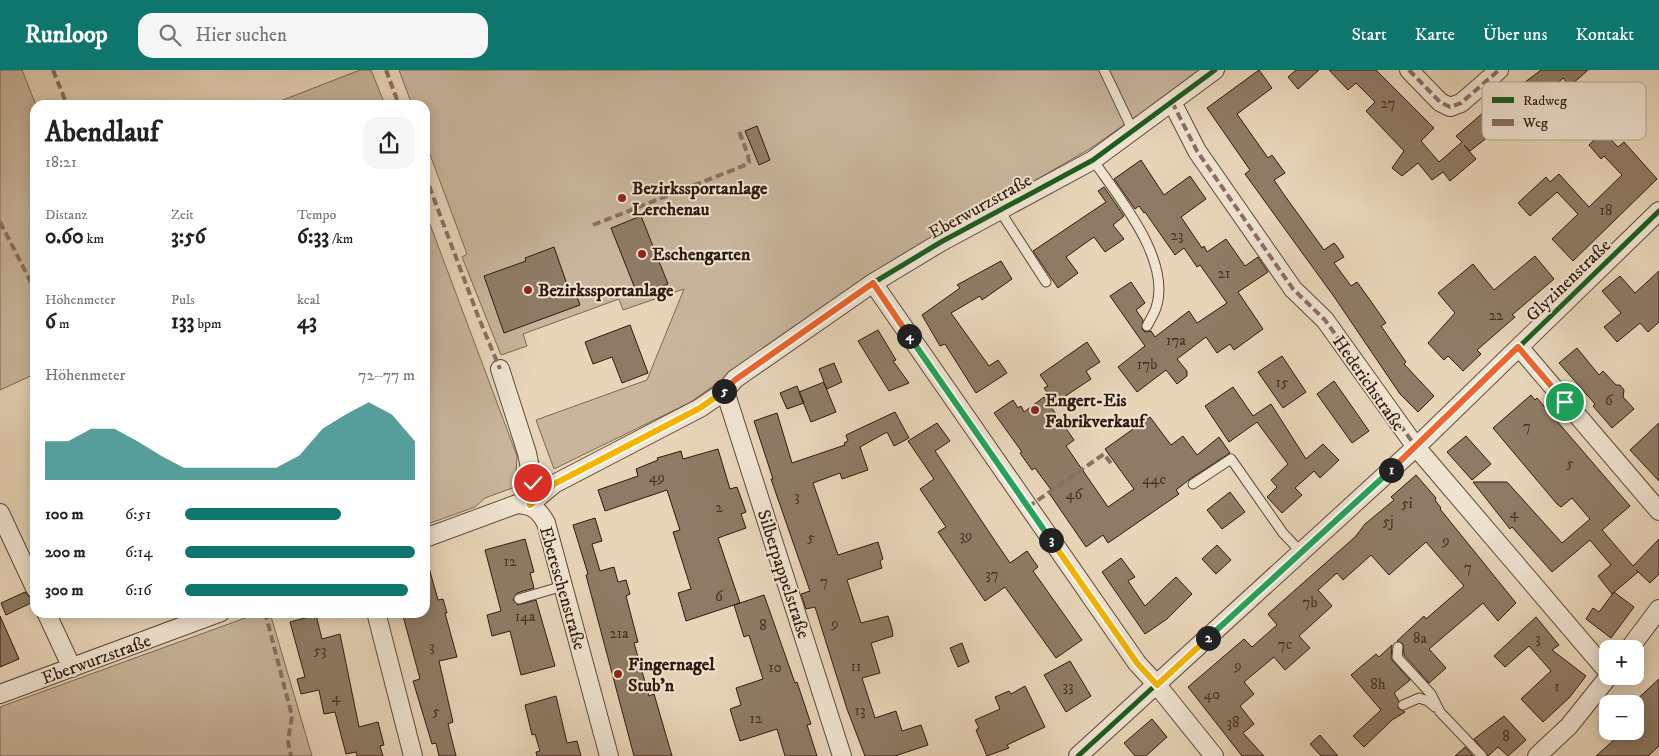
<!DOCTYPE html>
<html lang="de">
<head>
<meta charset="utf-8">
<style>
  body { margin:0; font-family:"IM FELL DW Pica",serif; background:#f6f6f6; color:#222; height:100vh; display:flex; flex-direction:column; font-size:19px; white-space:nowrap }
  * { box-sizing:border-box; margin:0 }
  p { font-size:16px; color:#767676 }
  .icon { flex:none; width:28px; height:28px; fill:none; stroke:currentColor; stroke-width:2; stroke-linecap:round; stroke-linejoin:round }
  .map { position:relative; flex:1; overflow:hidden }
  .sheet { position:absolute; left:30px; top:30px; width:400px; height:518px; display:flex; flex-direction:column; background:#fff; border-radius:15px; box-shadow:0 2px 12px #0003 }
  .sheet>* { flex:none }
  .controls { position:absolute; left:1599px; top:570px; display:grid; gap:10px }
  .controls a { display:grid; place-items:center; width:45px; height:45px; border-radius:10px; background:#fff; box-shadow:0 2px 12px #0003; font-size:25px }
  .pin { position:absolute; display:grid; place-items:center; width:42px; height:42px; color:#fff; margin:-21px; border:2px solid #fff; border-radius:50%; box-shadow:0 1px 5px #0007 }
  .km { position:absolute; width:25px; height:25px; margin:-12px; border-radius:50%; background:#222; color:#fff; font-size:14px; line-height:25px; text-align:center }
  .round { display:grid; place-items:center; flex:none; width:52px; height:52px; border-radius:15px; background:#f6f6f6 }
  .head { display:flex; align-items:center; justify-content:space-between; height:85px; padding:0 15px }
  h1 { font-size:28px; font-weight:700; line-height:38px }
  .figures { display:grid; grid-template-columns:repeat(3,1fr); gap:8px; height:85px; padding:5px 15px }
  .figures div { display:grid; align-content:center }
  .figures b { font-size:21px; font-weight:700 }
  .figures small { font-size:14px; font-weight:400 }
  .figures p { font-size:14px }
  .chart { height:140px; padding:10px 15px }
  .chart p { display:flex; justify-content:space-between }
  .chart svg { width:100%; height:90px; margin-top:5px; fill:#0f766e; opacity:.7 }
  ul { padding:0 15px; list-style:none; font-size:16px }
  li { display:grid; grid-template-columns:80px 60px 1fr; align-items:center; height:38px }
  li i { height:12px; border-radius:6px; background:#0f766e }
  header { display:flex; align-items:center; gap:30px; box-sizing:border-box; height:70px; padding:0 25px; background:#0f766e; color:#fff }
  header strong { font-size:24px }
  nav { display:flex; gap:28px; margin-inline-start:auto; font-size:18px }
  .search { width:350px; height:45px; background:#f6f6f6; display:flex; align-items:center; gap:12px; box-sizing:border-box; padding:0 18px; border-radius:15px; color:#767676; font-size:19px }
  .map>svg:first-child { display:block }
  .green { fill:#c8b59b; stroke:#7b6854 }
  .building { fill:#8f7b65; stroke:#2e1a0c }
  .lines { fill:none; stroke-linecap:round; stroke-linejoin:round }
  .service-casing { stroke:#5c4937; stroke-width:11 }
  .minor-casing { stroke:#5c4937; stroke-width:20 }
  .service { stroke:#f0e4d1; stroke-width:9 }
  .minor { stroke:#f0e4d1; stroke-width:18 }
  .quiet { stroke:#8d6e63; stroke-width:4; stroke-dasharray:8 4; stroke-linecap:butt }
  .cycleway-casing { stroke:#f0e4d1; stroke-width:8 }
  .cycleway { stroke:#1b5e20; stroke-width:5 }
  .split-1-casing { stroke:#fff; stroke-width:10 }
  .split-2-casing { stroke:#fff; stroke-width:10 }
  .split-3-casing { stroke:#fff; stroke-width:10 }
  .split-4-casing { stroke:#fff; stroke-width:10 }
  .split-5-casing { stroke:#fff; stroke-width:10 }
  .split-6-casing { stroke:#fff; stroke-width:10 }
  .split-1 { stroke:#f0652b; stroke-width:6 }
  .split-2 { stroke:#22a559; stroke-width:6 }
  .split-3 { stroke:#f5b400; stroke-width:6 }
  .split-4 { stroke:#22a559; stroke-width:6 }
  .split-5 { stroke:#f0652b; stroke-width:6 }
  .split-6 { stroke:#f5b400; stroke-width:6 }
  .poi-dot { fill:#8f2418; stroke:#f0e4d1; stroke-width:2 }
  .labels { text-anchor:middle; stroke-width:4; stroke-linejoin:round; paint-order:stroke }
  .number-label { font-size:15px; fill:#463222 }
  .poi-label { font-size:18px; font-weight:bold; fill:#2e1a0c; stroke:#f0e4d1; text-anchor:start }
  .street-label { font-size:18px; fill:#2e1a0c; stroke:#f0e4d1 }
  .key { fill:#f0e4d1; stroke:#b6a796; stroke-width:1 }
  .key-label { font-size:14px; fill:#2e1a0c }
</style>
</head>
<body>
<header>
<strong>Runloop</strong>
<div class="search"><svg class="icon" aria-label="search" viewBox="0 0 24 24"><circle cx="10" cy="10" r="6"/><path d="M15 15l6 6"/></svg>Hier suchen</div>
<nav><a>Start</a><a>Karte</a><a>Über uns</a><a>Kontakt</a></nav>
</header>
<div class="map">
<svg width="1659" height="686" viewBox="0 0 1659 686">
  <rect width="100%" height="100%" fill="#e8d5b8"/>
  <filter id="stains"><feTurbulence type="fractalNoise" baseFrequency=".004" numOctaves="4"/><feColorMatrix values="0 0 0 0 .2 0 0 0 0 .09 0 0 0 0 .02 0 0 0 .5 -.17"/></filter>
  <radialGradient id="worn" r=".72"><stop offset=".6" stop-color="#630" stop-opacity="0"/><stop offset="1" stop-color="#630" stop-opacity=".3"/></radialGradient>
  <!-- green -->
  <path class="green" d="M0,0H22L36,35L35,304L0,320Z
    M360,0H371L385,35H270Z
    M399,0H1203L1091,78L873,205L689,333L554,399L536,350L647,310L684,219L623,240L619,229L523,264L527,276L501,285L462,187L467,184L425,71V35H412Z
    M425,141L517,386L515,417L485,428L475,437L425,455Z
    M259,543H270L312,686H0V637Z"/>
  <!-- building -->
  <path class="building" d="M1259,0L1272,18L1237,44L1268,88L1272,85L1285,103L1274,110L1285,126L1324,180L1334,173L1336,175L1344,187L1334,193L1351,216L1357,212L1370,230L1386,253L1381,256L1406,292L1404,294L1434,326L1418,342L1400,324L1335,228L1245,104L1250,100L1207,38Z
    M1296,0H1319L1298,19L1288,7Z
    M1329,0H1376L1434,58L1421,71L1439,92L1462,72L1456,66L1491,36L1489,34L1508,18L1512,22L1541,0H1588L1570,16L1563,8L1529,42L1525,38L1470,81L1464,75L1476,89L1450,111L1443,102L1432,110L1418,93L1402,106L1392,98L1404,81L1366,41L1375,32L1356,13L1348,20Z
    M757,56L770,90L759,95L745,61Z
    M1603,61L1618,77L1624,72L1657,109L1573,191L1552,169L1578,144L1557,122L1530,146L1518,133L1546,107L1550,112L1559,104L1589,137L1622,105L1604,86L1601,89L1589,75Z
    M1141,90L1164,125L1190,106L1206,129L1181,147L1202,178L1204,176L1207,182L1226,169L1245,196L1258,187L1268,202L1238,222L1263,259L1234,280L1230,274L1217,283L1206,267L1177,289L1187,301V306L1177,314L1166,300L1137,322L1118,297L1145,276L1110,226L1131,212L1145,233L1136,240L1143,250L1142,259L1145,262L1151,261L1155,267L1189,241L1197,253L1227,233L1200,195L1197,197L1184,178L1175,185L1145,142L1144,143L1139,136L1135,139L1114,109Z
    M1104,117L1124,146L1113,155L1124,169L1105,182L1094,167L1066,187L1078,203L1058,218L1033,181L1106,132L1098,121Z
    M641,146L668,214L638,226L611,158Z
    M554,177L570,223L575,221L580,235L504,263L484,206L526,191L525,188Z
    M1535,186L1554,209L1512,245L1515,247L1477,280L1481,284L1463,301L1448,286L1444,290L1428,273L1455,243L1438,223L1473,194L1494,220Z
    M1001,191L1012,209L982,230L980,226L951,243L989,296L998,290L1007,303L976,323L945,274L940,276L922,245L960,218L957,215Z
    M1659,201V252L1648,262L1640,253L1617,272L1604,257L1621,243L1602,221L1620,206L1635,223Z
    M630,255L648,303L622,313L612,287L593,294L585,272Z
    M878,260L896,290L893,291L909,313L889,321L858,271Z
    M1087,272L1100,292L1086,301L1091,309L1055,333L1044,318L1048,316L1040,305Z
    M1577,278L1599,305L1603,301L1616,315H1620L1624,320L1623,327L1634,339L1612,358L1593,336L1595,334L1559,293Z
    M1282,286L1306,322L1283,338L1258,302Z
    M834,293L842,312L827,319L824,313L836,342L811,352L799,322L824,312L819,299Z
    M1334,311L1369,361L1352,373L1317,324Z
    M797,316L804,333L787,339L780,323Z
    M1233,317L1253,346L1271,334L1306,389L1323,374L1339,390L1320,408L1314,401L1295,418L1302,425L1282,443L1267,427L1277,417L1271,410L1288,394L1257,352L1229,372L1205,336Z
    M1531,325L1535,330L1537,328L1630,436L1602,460L1633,496L1659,469V504L1650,513L1636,500L1638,502L1612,524L1598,506L1611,495L1590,470L1552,502L1512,457L1510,459L1473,412H1507L1562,473L1590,449L1572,428L1561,437L1557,434L1493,358Z
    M1044,327L1074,370L1066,376L1108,437L1134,419L1105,379L1150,347L1171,375L1183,366L1197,385L1219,367L1230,383L1190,409L1176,420L1179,424L1108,473L1103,465L1086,477L1049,423L1052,421L1035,398L1032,400L1020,383L1022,382L994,343L1013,330L1018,338L1021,336L1024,342Z
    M895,342L909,368L894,376L887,362L860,377L868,400L842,409L840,403L813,413L838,485L878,472L883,489L880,491L882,498L847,510L861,553L888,546L892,559L893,566L871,573L880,603L862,608L875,648L896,641L902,661L921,655L928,675L895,686H865L847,639L815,537L806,539L801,524L810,521L771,409H773L754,351L777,343L792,393L845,375L844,373L848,371L846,365Z
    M937,353L950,371L935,381L993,468L1010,493L1027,481L1038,497L1033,501L1082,570L1056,588L1005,517L985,531L938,462L946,457L920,419L934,409L908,371Z
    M1659,353V411L1630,380Z
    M1466,366L1491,394L1472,410L1447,382Z
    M718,379L730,419L737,417L746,442L741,444L746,458L718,468L740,533L686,551L678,523L691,519L673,462L680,460L667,420L605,441L598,420L638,406L636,399L658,390L657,388L681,381L683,389Z
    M1416,405L1436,428L1435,430L1441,438L1440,439L1516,533L1498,551L1483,533L1429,579L1446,598L1429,613L1404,585L1403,574L1397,571L1424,546L1426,549L1464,516L1426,472L1389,505L1371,485L1343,510L1337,503L1318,520L1332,536L1299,566L1310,578L1285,600L1274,587L1244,612L1254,624L1240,636L1254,654L1243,663L1264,686H1242L1188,617L1244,569L1252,577L1277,555L1268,544L1355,467L1365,454L1394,430L1391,427Z
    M1230,422L1245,442L1222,459L1207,440Z
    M595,448L602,471L592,474L600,501L614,497L618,512L626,510L630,524L626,526L638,572L634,573L649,626L654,624L672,686H634L586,505L588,504L573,455Z
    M525,469L534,502L530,503L534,518L517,523L513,530L518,535L536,530L555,596L521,605L510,561L492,566L487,545L501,541L485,480Z
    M1217,475L1231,490L1216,504L1202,489Z
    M1121,488L1135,507L1128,511L1145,536L1176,507L1192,524L1167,549L1145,564L1102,502Z
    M429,498L438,530L443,529L447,543H445L457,587L439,591L453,652L448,654L456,686H439L436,673L432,674L413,611L420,609L402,542H425V499Z
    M25,522L29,527L35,528V531L6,545L1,533Z
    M1614,522L1634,537L1611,568L1586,549L1593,538L1599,542Z
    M764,525L795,613L797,612L811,654L807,655L817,686H785L777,659L740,671L730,639L741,635L736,618L763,609L749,565L744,567L734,535Z
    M316,545L322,569L340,564L359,657L378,652L384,675L380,676L383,686H357L356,682L346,684L335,642L324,644L319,620L301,624L297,609L305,607L290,552Z
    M0,546L19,589L0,597Z
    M1536,547L1559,575L1552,580L1586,606L1569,628L1543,652L1521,629L1551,601L1529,576L1505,597L1494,586Z
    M962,573L969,592L958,597L950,578Z
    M1392,575L1391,589L1410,610L1394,623L1399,631L1398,638L1405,642L1392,650L1364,677L1353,666L1381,640L1351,605L1376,584L1379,587Z
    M1070,591L1091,626L1066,642L1044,605Z
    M1659,609V676L1648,686H1596L1615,669L1608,661H1635L1636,634H1632Z
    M1025,616L1045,657L1007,675L1009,678L987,686L976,660L979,658L975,650L1000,639L995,627L1009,621L1011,624Z
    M556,626L567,673L577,671L581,686H537L536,682L540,681L535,664L532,665L525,635Z
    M1504,646L1526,670L1508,686L1498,677L1488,686L1474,669Z
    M1152,649L1167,667L1146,686H1135L1124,673Z
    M1320,665L1338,686H1321L1310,674Z
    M1465,677L1473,686H1455Z"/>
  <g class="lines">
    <!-- service casing -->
    <g class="service-casing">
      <path id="service" d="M1104,0L1133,61
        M1093,90C1119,128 1172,190 1156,238C1154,244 1150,250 1147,256
        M1000,141L1046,212
        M1193,414L1231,389L1283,463L1301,482
        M519,529L563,516
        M1398,577L1397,587L1431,624L1440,642L1482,686
        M1403,635L1419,628L1428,631L1435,637"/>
    </g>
    <!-- minor casing -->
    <g class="minor-casing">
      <path id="minor" d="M1409,0L1440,32L1450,37L1461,33L1499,0
        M1172,32L1197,81L1293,219L1325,250L1416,377L1608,602
        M873,213L1137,593L1157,615L1214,686
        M1519,277L1659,441
        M500,299L527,383L533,413L529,435
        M725,321L842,686
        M529,435L554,414L700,338L725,321L735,309L873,213L941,172L1093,90L1215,0
        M0,443L35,518
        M425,468L517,434C533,435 539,440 546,453L609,686
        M46,542L72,598
        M376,542L413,686
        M1629,579L1659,539
        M0,624L221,542
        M1078,686L1416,377L1659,141
        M1537,686L1569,656L1609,606"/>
    </g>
    <!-- service -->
    <use href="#service" class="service"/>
    <!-- minor -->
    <use href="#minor" class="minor"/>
    <!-- quiet -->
    <path class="quiet" d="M53,0L67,35
      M386,0L399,35
      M1409,0L1440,32L1450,37L1461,33L1499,0
      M1172,32L1197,81L1293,219L1325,250L1416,377
      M425,105L478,246L500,299
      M0,152L35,220
      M593,155L743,96L749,92L748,85L739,61
      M1028,437L1104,384L1113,396
      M265,542L292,646L288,671L291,686"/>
    <!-- cycleway casing -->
    <g class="cycleway-casing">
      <path id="cycleway" d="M529,435L554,414L700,338L725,321L735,309L873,213L941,172L1093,90L1215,0
        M1078,686L1416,377L1659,141"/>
    </g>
    <!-- cycleway -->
    <use href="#cycleway" class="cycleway"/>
  </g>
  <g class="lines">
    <!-- split-1 casing -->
    <g class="split-1-casing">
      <path id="split-1" d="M1391,400L1518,277L1565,332"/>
    </g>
    <!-- split-2 casing -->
    <g class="split-2-casing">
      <path id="split-2" d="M1208,568L1391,400"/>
    </g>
    <!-- split-3 casing -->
    <g class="split-3-casing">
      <path id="split-3" d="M1051,470L1137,593L1157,615L1208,568"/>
    </g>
    <!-- split-4 casing -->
    <g class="split-4-casing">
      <path id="split-4" d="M909,266L1051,470"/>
    </g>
    <!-- split-5 casing -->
    <g class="split-5-casing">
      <path id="split-5" d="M724,321L735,310L873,213L909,266"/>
    </g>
    <!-- split-6 casing -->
    <g class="split-6-casing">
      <path id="split-6" d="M533,413L530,435L554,414L700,338L724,321"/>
    </g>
    <!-- split-1 -->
    <use href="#split-1" class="split-1"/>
    <!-- split-2 -->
    <use href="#split-2" class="split-2"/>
    <!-- split-3 -->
    <use href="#split-3" class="split-3"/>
    <!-- split-4 -->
    <use href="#split-4" class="split-4"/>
    <!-- split-5 -->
    <use href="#split-5" class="split-5"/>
    <!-- split-6 -->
    <use href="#split-6" class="split-6"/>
  </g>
  <!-- markers -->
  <g class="poi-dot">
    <circle cx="622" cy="128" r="5"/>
    <circle cx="642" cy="184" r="5"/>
    <circle cx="528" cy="220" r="5"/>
    <circle cx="1035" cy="340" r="5"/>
    <circle cx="618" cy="604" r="5"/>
  </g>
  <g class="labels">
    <!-- number labels -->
    <g class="number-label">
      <text x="1388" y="38">27</text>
      <text x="1606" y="145">18</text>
      <text x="1177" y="170">23</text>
      <text x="1224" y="208">21</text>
      <text x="1496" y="250">22</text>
      <text x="1176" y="275">17a</text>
      <text x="1147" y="299">17b</text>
      <text x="1282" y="317">15</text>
      <text x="1609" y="335">6</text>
      <text x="1527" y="361">7</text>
      <text x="1570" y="398">5</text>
      <text x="657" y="412">49</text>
      <text x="1154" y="414">44c</text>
      <text x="1074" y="429">46</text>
      <text x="797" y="431">3</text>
      <text x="1407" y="438">5i</text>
      <text x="719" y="442">2</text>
      <text x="1514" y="448">4</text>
      <text x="1388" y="456">5j</text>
      <text x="966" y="470">39</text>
      <text x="811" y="472">5</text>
      <text x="1446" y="475">9</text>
      <text x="510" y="496">12</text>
      <text x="1468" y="502">7</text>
      <text x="992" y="509">37</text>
      <text x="824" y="516">7</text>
      <text x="719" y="531">6</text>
      <text x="1310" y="537">7b</text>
      <text x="525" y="551">14a</text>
      <text x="835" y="558">9</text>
      <text x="763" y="560">8</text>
      <text x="619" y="568">21a</text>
      <text x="1420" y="573">8a</text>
      <text x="1538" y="573">3</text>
      <text x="1285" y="579">7c</text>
      <text x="432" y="581">3</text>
      <text x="320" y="585">53</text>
      <text x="1238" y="600">9</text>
      <text x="856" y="601">11</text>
      <text x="775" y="602">10</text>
      <text x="1378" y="619">8h</text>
      <text x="1068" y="621">33</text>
      <text x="1557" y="621">1</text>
      <text x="1212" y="629">40</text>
      <text x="336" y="632">4</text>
      <text x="860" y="645">13</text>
      <text x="436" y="646">5</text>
      <text x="756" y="653">12</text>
      <text x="1233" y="657">38</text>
      <text x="1506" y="671">8</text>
    </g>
    <!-- poi labels -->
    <g class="poi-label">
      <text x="632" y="124">Bezirkssportanlage<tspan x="632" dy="21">Lerchenau</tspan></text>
      <text x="652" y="190">Eschengarten</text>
      <text x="538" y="226">Bezirkssportanlage</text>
      <text x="1045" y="336">Engert-Eis<tspan x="1045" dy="21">Fabrikverkauf</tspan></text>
      <text x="628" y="600">Fingernagel<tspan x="628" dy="21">Stub'n</tspan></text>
    </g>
    <!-- street labels -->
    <g class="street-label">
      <text transform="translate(980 136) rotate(-29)" y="6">Eberwurzstraße</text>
      <text transform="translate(1568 210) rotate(-44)" y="6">Glyzinenstraße</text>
      <text transform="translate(1369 313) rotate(55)" y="6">Hederichstraße</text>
      <text transform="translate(784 504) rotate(72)" y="6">Silberpappelstraße</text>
      <text transform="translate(563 518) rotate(74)" y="6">Ebereschenstraße</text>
      <text transform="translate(96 589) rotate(-20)" y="6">Eberwurzstraße</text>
    </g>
  </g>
  <!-- legend -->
  <rect x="1482" y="12" width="164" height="58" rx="8" class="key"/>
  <rect x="1492" y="27" width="22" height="6" fill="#1b5e20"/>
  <rect x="1492" y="49" width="22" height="7" fill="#8d6e63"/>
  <g class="key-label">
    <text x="1523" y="35">Radweg</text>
    <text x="1523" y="57">Weg</text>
  </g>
  <rect width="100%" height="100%" filter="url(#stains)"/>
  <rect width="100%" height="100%" fill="url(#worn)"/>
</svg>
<div class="controls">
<a>+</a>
<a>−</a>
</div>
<div class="pin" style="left:1565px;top:332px;background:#1e9e55"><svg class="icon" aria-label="arrive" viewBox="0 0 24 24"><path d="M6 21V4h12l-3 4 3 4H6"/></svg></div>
<div class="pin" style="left:533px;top:413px;background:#d93025"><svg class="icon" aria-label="check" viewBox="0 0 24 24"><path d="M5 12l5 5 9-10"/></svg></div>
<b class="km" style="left:1391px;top:400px">1</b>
<b class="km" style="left:1208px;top:568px">2</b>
<b class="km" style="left:1051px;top:470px">3</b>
<b class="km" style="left:909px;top:266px">4</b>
<b class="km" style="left:724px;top:321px">5</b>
<section class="sheet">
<div class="head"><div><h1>Abendlauf</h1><p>18:21</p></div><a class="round"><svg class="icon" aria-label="share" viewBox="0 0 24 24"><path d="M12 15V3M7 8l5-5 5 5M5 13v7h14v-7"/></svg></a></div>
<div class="figures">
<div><p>Distanz</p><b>0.60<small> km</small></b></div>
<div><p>Zeit</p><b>3:56</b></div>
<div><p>Tempo</p><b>6:33<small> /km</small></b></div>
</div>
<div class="figures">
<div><p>Höhenmeter</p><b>6<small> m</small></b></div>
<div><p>Puls</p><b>133<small> bpm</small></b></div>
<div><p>kcal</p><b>43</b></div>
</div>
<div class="chart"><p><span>Höhenmeter</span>72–77 m</p>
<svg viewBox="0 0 160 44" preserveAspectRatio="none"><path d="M0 44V25L10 25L20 19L30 19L40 25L50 32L60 38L70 38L80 38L90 38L100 38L110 32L120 19L130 12L140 6L150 12L160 25V44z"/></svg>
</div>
<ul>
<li><b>100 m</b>6:51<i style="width:68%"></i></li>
<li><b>200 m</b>6:14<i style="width:100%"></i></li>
<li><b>300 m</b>6:16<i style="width:97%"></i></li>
</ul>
</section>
</div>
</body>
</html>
